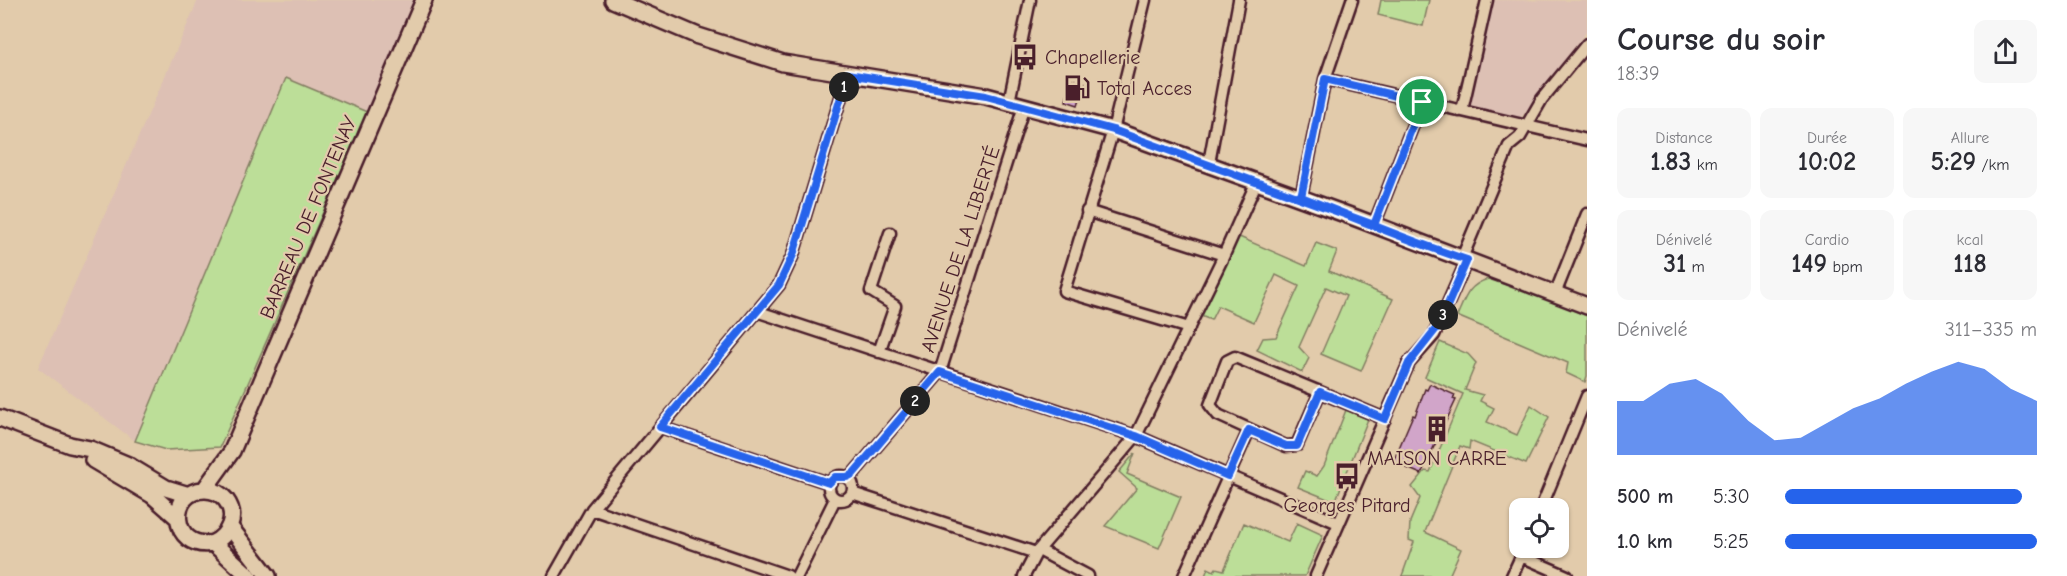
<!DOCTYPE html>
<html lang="fr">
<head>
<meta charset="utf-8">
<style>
  body { margin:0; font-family:"Comic Neue",sans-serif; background:#f7f7f7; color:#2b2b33; height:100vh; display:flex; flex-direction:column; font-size:22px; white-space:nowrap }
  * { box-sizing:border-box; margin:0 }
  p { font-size:20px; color:#7c7c81 }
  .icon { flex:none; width:33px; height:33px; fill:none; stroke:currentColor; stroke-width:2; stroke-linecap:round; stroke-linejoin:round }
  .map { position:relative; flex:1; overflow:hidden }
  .sheet { display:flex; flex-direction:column; background:#fff; width:480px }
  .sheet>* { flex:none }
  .buttons { position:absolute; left:1509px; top:498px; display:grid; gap:12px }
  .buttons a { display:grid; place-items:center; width:60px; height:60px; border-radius:12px; background:#fff; box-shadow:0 2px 4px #0004; font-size:30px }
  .pin { position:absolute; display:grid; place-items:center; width:51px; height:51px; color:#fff; margin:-26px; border:3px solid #fff; border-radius:50%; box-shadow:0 2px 6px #0007 }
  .km { position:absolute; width:30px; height:30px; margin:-15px; border-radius:50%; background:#222; color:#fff; font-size:16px; line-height:30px; text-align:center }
  .round { display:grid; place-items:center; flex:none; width:63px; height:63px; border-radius:12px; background:#f7f7f7 }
  .summary { display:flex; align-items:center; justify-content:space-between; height:102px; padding:0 30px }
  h1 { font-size:33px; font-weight:700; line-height:45px }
  .metrics { display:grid; grid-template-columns:repeat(3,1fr); gap:9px; height:102px; padding:6px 30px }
  .metrics div { display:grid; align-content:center; border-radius:12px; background:#f7f7f7; text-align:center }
  .metrics b { font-size:26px; font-weight:700 }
  .metrics small { font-size:16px; font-weight:400 }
  .metrics p { font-size:16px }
  .chart { height:168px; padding:12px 30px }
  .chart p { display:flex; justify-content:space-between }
  .chart svg { width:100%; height:108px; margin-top:6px; fill:#2563eb; opacity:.7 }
  ul { padding:0 30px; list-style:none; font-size:20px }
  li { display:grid; grid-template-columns:96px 72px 1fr; align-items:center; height:45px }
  li i { height:15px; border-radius:8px; background:#2563eb }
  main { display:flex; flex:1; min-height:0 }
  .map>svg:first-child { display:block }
  .built { fill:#ddc0b4 }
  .green { fill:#bcde98; stroke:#837e62; stroke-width:1.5 }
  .building { fill:#d1a5c9; stroke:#4a1f2b; stroke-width:1.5 }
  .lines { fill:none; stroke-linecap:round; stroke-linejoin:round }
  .street-casing { stroke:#4a1f2b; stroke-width:15 }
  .secondary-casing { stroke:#4a1f2b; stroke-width:20 }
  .street { stroke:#e2cbab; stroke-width:10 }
  .secondary { stroke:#e2cbab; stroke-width:15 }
  .route-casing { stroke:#fff; stroke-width:12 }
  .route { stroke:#2563eb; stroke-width:8 }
  .labels { text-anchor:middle; stroke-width:4.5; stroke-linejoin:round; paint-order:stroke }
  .poi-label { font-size:20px; fill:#4a1f2b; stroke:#e2cbab; text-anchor:start }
  .street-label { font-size:20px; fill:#4a1f2b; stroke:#e2cbab }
</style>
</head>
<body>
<main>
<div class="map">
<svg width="1587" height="576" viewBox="0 0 1587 576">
  <rect width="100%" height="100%" fill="#e2cbab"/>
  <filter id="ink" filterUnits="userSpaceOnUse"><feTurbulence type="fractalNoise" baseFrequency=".0167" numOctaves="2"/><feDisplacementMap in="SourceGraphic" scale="12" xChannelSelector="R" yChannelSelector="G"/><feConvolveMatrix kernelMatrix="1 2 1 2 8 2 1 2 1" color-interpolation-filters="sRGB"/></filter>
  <g filter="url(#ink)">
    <!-- built -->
    <path class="built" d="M198,0H413L367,112L286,78L135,441L38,368Z
      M1490,0L1587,1V31L1520,119L1467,107Z"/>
    <!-- green -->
    <path class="green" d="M1381,0H1429L1423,26L1378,15Z
      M286,78L367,112L220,447L166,450L135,441Z
      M1237,236L1306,266L1316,243L1337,251L1329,271L1393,299L1361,371L1321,354L1346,296L1326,287L1299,347L1309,358L1302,372L1257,350L1263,338L1276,337L1299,286L1276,275L1254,322L1218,306L1211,320L1201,316Z
      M1488,279L1541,296L1587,316V376L1585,382L1566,373L1568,363L1457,316C1465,298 1468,285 1488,279Z
      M1440,342L1468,354L1476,363L1465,390L1483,395L1480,401L1494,408L1487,422L1517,435L1531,405L1549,417L1526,464L1470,441L1469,449L1460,446L1425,532L1461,549L1449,576H1402L1414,542L1409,540L1410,522L1420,498L1412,487L1425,471L1430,472L1463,394L1425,377Z
      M1346,410L1368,419L1335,502L1298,487L1305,471L1317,476L1324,466Z
      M1135,453L1127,474L1181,497L1159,548L1105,526L1137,488L1119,472Z
      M1244,523L1288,542L1297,523L1323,535L1305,576H1205L1208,568L1214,571L1216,568L1224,570Z"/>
    <!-- building -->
    <path class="building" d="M1072,79L1085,83L1078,105L1066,101Z
      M1430,384L1455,395L1453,399L1456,400L1421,474L1393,462L1413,415L1415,416L1425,389L1427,390Z"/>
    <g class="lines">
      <!-- street casing -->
      <g class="street-casing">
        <path id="street" d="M1145,0L1113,130L1064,291L1189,328
          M1325,79L1587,140
          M1009,102L1030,0
          M1459,111L1463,106L1487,0
          M1209,163L1239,0
          M1301,197L1325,79L1352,0
          M1087,211L1224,255
          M1374,225L1422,102
          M1462,258L1509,146L1520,137L1542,99L1587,44
          M1555,294L1587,214
          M759,312L1136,436L1338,523
          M879,352L895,306L871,291L890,233
          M1235,357L1320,392L1297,445L1286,446L1218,415L1210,405L1227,361Z
          M1320,392L1385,419
          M660,427L829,483
          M829 488a12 12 0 1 1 24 0a12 12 0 1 1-24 0Z
          M847,477L853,474L940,372L1024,106
          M852,493L1036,553
          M1541,508L1587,396
          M592,509L788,576
          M1039,550L1088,576
          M1521,556L1567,576
          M554,576L592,509L779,285L793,255L848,74
          M797,576L835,499
          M1024,576L1036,553L1136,436L1224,255L1257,181
          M1184,576L1249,430
          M1316,576L1409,363L1434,335L1467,260
          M1512,576L1525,548"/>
      </g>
      <!-- secondary casing -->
      <g class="secondary-casing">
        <path id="secondary" d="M613,0L698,36L783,63L986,96L1113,130L1356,218L1587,306
          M0,418L70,445L90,449L128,465L166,488L189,495
          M93,460L152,495L178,518
          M204,490L232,451L424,0
          M230,527L268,576
          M213,543C229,535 238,516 226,500C221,494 213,490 205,490C167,490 170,551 213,543L249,576"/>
      </g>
      <!-- street -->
      <use href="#street" class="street"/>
      <!-- secondary -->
      <use href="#secondary" class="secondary"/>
    </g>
  </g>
  <g class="lines" filter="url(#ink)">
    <!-- route casing -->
    <g class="route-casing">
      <path id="route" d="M1422,102L1374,225L1113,130L986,96L848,74L793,255L779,285L660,427L829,483L835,477H847L853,474L940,372L1136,436L1228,476L1249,430L1286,446H1297L1320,392L1385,419L1409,363L1439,325L1467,260C1411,242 1356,218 1301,197L1325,79L1422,102"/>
    </g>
    <!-- route -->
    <use href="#route" class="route"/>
  </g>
  <!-- icons -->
  <defs>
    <g id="bus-bare" transform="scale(2.07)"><path d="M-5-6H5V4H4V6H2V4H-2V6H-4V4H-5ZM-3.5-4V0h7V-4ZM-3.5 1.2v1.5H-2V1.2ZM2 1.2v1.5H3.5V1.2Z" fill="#4a1f2b" stroke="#e2cbab" stroke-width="2.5" paint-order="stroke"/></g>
    <g id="fuel-bare" transform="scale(2.07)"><path d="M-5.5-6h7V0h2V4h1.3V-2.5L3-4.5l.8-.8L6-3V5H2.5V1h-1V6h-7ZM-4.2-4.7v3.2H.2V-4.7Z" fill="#4a1f2b" stroke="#e2cbab" stroke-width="2.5" paint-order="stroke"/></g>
    <g id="building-bare" transform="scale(2.07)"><path d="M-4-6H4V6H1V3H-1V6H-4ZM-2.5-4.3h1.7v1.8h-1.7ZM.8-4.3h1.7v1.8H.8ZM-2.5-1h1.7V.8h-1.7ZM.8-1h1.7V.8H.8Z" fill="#4a1f2b" stroke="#e2cbab" stroke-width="2.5" paint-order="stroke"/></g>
  </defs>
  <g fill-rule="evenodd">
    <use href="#bus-bare" x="1025" y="57"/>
    <use href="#fuel-bare" x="1077" y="88"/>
    <use href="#building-bare" x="1437" y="429"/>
    <use href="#bus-bare" x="1347" y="476"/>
  </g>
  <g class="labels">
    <!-- poi labels -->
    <g class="poi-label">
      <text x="1045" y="64">Chapellerie</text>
      <text x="1097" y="95">Total Acces</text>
      <text x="1437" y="465" text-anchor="middle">MAISON CARRE</text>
      <text x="1347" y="512" text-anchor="middle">Georges Pitard</text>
    </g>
    <!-- street labels -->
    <g class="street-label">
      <text transform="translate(308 217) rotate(-67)" y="7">BARREAU DE FONTENAY</text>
      <text transform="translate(960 249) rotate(-72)" y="7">AVENUE DE LA LIBERTÉ</text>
    </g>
  </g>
</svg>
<div class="buttons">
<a><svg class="icon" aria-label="locate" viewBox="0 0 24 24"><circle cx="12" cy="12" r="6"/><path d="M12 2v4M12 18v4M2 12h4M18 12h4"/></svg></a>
</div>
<div class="pin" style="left:1422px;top:102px;background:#1e9e55"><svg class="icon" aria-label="arrive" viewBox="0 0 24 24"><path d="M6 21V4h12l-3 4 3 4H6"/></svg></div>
<b class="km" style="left:844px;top:87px">1</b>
<b class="km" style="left:915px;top:401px">2</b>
<b class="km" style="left:1443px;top:315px">3</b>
</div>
<section class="sheet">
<div class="summary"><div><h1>Course du soir</h1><p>18:39</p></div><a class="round"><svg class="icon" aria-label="share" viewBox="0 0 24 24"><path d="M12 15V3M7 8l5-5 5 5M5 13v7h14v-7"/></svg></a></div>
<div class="metrics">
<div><p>Distance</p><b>1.83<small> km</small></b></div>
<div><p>Durée</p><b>10:02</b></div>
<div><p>Allure</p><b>5:29<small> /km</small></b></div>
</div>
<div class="metrics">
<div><p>Dénivelé</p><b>31<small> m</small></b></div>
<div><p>Cardio</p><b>149<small> bpm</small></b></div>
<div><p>kcal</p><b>118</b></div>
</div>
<div class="chart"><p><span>Dénivelé</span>311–335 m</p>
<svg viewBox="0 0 160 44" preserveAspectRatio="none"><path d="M0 44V22L10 22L20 15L30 13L40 19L50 30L60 38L70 37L80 31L90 25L100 21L110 15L120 10L130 6L140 9L150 17L160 22V44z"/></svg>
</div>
<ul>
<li><b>500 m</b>5:30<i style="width:94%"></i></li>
<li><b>1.0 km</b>5:25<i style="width:100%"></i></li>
</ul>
</section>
</main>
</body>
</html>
